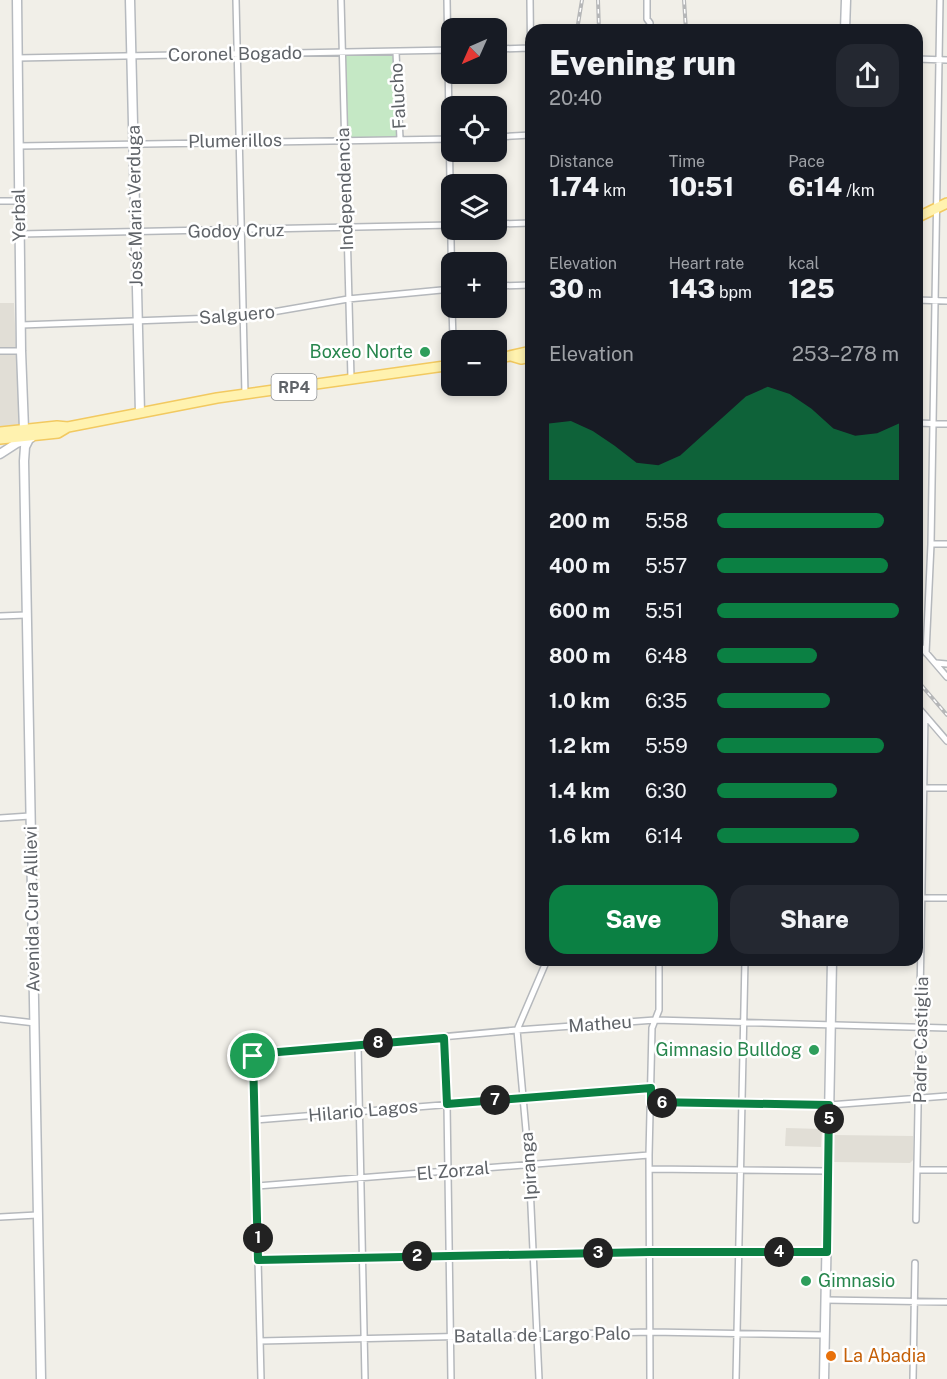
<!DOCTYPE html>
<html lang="en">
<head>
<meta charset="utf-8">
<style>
  body { margin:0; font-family:"Public Sans",sans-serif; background:#242831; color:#f1f3f6; height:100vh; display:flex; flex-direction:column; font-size:22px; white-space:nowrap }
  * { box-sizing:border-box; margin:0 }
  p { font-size:20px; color:#9ea1a6 }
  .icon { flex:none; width:33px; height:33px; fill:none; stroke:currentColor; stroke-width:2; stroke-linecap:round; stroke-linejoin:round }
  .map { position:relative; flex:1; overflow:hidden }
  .side { position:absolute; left:525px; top:24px; width:398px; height:942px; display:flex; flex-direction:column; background:#171b24; border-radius:18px; box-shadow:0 3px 9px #0003 }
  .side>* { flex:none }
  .needle { width:39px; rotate:225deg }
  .tools { position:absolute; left:441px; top:18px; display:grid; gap:12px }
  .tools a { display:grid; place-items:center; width:66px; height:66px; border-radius:12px; background:#171b24; box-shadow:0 3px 9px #0003; font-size:30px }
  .pin { position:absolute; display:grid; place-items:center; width:51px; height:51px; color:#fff; margin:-26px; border:3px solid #fff; border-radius:50%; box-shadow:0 2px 6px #0007 }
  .km { position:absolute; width:30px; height:30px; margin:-15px; border-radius:50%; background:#222; color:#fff; font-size:16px; line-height:30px; text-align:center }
  .round { display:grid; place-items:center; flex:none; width:63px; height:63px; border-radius:18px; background:#242831 }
  .summary { display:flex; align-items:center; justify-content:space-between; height:102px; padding:0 24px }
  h1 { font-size:33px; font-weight:800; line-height:45px }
  .stats { display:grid; grid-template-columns:repeat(3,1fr); gap:9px; height:102px; padding:6px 24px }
  .stats div { display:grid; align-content:center }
  .stats b { font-size:26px; font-weight:800 }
  .stats small { font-size:16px; font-weight:400 }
  .stats p { font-size:16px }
  .chart { height:168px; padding:12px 24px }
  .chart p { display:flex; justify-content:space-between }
  .chart svg { width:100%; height:108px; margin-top:6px; fill:#0b8043; opacity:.7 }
  .primary-button { display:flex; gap:12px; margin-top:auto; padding:12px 24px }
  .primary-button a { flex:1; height:69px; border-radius:18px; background:#0b8043; color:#fff; font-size:24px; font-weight:800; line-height:69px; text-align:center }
  .primary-button a+a { background:#242831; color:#f1f3f6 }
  ul { padding:0 24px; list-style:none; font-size:20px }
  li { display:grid; grid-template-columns:96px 72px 1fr; align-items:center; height:45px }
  li i { height:15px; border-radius:8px; background:#0b8043 }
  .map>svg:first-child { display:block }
  .education { fill:#e1ded6 }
  .green { fill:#c5e8c5 }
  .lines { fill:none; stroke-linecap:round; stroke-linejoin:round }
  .street-casing { stroke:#b5b8bc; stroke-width:8 }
  .secondary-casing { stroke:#b6babf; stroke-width:11 }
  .primary-casing { stroke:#f2c960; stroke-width:12 }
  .street { stroke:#fff; stroke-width:5 }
  .secondary { stroke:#fff; stroke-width:8 }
  .primary { stroke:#fff2af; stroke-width:9 }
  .rail-casing { stroke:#b6b7b8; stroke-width:4 }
  .rail { stroke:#fff; stroke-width:1.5; stroke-dasharray:4.5; stroke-linecap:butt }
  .route-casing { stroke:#fff; stroke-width:12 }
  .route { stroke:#0b8043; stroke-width:8 }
  .leisure-dot { fill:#2e9e5b; stroke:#fff; stroke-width:2 }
  .food-dot { fill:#e8710a; stroke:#fff; stroke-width:2 }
  .labels { text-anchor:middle; stroke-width:5; stroke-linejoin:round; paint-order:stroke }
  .shield { fill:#fff; stroke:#8f9295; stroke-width:1.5 }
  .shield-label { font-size:16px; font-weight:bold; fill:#5f6368 }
  .street-label { font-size:18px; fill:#5f6368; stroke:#fff }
  .leisure-label { font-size:18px; fill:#27864d; stroke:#fff; text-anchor:end }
  .food-label { font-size:18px; fill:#c56008; stroke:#fff; text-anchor:start }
</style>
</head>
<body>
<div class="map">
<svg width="947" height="1379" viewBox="0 0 947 1379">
  <rect width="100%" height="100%" fill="#f1efe8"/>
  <!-- education -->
  <path class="education" d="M0,303H14L16,348H0Z
    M17,353L19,425L0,427V354Z
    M786,1128L822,1129L821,1147L785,1146Z
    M834,1135L913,1136V1160L910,1163L833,1162Z"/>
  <!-- green -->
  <path class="green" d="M349,54L393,55L397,137H347L345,57Z"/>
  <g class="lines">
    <!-- street casing -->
    <g class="street-casing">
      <path id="street" d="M236,0L245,394
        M341,0L351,378
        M447,0L452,302
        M530,0L531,84
        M647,0V19L650,23V30
        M496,49L530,48
        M396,52L400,139
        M17,58L452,50
        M916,59L947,60
        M496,137L531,135
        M19,146L452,139
        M0,201H19
        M496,224L531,223
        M20,234L452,225
        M496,286L531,285
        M916,300L947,301
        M452,308L453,340
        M21,325L244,317L348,299L452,289
        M0,351H21
        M916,423L947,424
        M931,544H947
        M0,616L26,615
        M916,641L947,677
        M926,653L931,544L940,0
        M936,663L947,664
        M916,705L947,741
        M916,788H947
        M0,818L30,816
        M916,898H947
        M0,1019L35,1023
        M444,1038L447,1104L451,1379
        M358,1045L365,1379
        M651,1102L829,1105L947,1096
        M255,1120L651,1088
        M649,1169L828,1171
        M919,1170H947
        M257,1186L649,1155
        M0,1217L37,1215
        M916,1220L925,716
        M258,1260L650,1252H827
        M825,1300L947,1302
        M260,1341L651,1332L825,1335
        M261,1379L253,1057L255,1054L517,1030L655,1020L947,1028
        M539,1379L529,1164L517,1030L547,960
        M650,1379L649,1155L652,1028L659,1010V960
        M736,1379L745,960
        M913,1379L915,1263"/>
    </g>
    <!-- secondary casing -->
    <g class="secondary-casing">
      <path id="secondary" d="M17,0L21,351L24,429
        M130,0L140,413
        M845,30L846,0
        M29,439L25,447L24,461L41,1379
        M0,454L17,443L31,438
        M824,1379L832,960"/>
    </g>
    <!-- primary casing -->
    <g class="primary-casing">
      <path id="primary" d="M916,218L947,203
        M511,356L521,359L531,357
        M496,359L531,351
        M0,432L57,426L68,427
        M0,439L58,433L68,427L217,398L452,365"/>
    </g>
    <!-- street -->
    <use href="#street" class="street"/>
    <!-- secondary -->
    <use href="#secondary" class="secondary"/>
    <!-- primary -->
    <use href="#primary" class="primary"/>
    <!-- rail casing -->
    <g class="rail-casing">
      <path id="rail" d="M598,0L599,30
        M684,0L686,30
        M577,30L582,0
        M916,679L947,715"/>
    </g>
    <!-- rail -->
    <use href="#rail" class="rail"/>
  </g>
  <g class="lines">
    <!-- route casing -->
    <g class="route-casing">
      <path id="route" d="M444,1038L447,1104L651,1088V1102L829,1105L827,1252H650L258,1260L253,1056L255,1054Z"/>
    </g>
    <!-- route -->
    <use href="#route" class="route"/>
  </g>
  <!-- markers -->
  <g class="leisure-dot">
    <circle cx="425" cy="352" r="6"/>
    <circle cx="814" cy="1050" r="6"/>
    <circle cx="806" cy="1281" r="6"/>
  </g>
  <circle class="food-dot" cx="831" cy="1356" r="6"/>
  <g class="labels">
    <!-- shield labels -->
    <rect class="shield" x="271.5" y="374" width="45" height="26" rx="4.5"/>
    <g class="shield-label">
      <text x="294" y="393">RP4</text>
    </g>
    <!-- street labels -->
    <g class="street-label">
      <text transform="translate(235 54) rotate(-1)" y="6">Coronel Bogado</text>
      <text transform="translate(398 96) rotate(-93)" y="6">Falucho</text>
      <text transform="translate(235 141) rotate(-1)" y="6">Plumerillos</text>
      <text transform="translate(345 189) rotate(-92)" y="6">Independencia</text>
      <text transform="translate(135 206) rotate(-91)" y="6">José Maria Verduga</text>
      <text transform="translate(19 215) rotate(-91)" y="6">Yerbal</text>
      <text transform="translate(236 231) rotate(-1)" y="6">Godoy Cruz</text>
      <text transform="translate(237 315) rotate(-5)" y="6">Salguero</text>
      <text transform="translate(32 909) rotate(-91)" y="6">Avenida Cura Allievi</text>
      <text transform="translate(600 1024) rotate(-4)" y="6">Matheu</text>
      <text transform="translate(921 1040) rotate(-89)" y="6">Padre Castiglia</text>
      <text transform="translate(363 1111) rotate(-5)" y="6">Hilario Lagos</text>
      <text transform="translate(529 1166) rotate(-94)" y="6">Ipiranga</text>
      <text transform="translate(453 1171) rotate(-5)" y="6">El Zorzal</text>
      <text transform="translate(542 1335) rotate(-1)" y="6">Batalla de Largo Palo</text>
    </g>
    <!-- leisure labels -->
    <g class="leisure-label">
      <text x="413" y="358">Boxeo Norte</text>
      <text x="802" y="1056">Gimnasio Bulldog</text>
      <text x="818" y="1287" text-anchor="start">Gimnasio</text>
    </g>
    <!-- food labels -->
    <g class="food-label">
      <text x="843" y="1362">La Abadia</text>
    </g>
  </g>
</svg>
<div class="tools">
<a><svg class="needle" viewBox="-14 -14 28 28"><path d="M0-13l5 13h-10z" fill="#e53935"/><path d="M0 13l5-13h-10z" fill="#9ea1a6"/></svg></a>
<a><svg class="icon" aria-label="locate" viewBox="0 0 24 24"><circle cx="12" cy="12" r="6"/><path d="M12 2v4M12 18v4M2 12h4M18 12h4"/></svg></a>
<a><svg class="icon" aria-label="layers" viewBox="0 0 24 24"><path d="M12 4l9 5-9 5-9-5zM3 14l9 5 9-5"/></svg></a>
<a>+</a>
<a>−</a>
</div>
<div class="pin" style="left:253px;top:1056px;background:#1e9e55"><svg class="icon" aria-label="arrive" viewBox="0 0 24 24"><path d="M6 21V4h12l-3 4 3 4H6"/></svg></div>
<b class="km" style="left:258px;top:1238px">1</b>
<b class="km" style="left:417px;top:1256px">2</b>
<b class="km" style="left:598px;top:1253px">3</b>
<b class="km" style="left:779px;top:1252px">4</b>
<b class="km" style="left:829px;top:1119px">5</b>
<b class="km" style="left:662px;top:1103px">6</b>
<b class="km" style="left:495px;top:1100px">7</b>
<b class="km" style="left:378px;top:1043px">8</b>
<section class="side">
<div class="summary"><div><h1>Evening run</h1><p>20:40</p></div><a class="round"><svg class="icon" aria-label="share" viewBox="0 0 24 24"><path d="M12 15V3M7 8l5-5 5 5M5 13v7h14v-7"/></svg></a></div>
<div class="stats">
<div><p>Distance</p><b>1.74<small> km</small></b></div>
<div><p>Time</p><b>10:51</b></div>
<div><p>Pace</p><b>6:14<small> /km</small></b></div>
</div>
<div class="stats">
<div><p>Elevation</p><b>30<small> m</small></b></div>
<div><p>Heart rate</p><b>143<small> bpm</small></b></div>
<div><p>kcal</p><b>125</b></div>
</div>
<div class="chart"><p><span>Elevation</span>253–278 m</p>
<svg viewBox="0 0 160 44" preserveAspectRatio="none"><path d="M0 44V21L10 20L20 24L30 30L40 37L50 38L60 34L70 26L80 18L90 10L100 6L110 9L120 15L130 23L140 26L150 25L160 21V44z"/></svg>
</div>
<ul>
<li><b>200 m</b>5:58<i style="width:92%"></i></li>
<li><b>400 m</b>5:57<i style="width:94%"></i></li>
<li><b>600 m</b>5:51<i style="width:100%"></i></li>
<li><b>800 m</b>6:48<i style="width:55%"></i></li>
<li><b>1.0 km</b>6:35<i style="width:62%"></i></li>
<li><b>1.2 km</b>5:59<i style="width:92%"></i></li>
<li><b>1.4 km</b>6:30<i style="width:66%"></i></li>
<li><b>1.6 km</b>6:14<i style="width:78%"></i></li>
</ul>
<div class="primary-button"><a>Save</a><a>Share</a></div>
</section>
</div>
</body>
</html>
